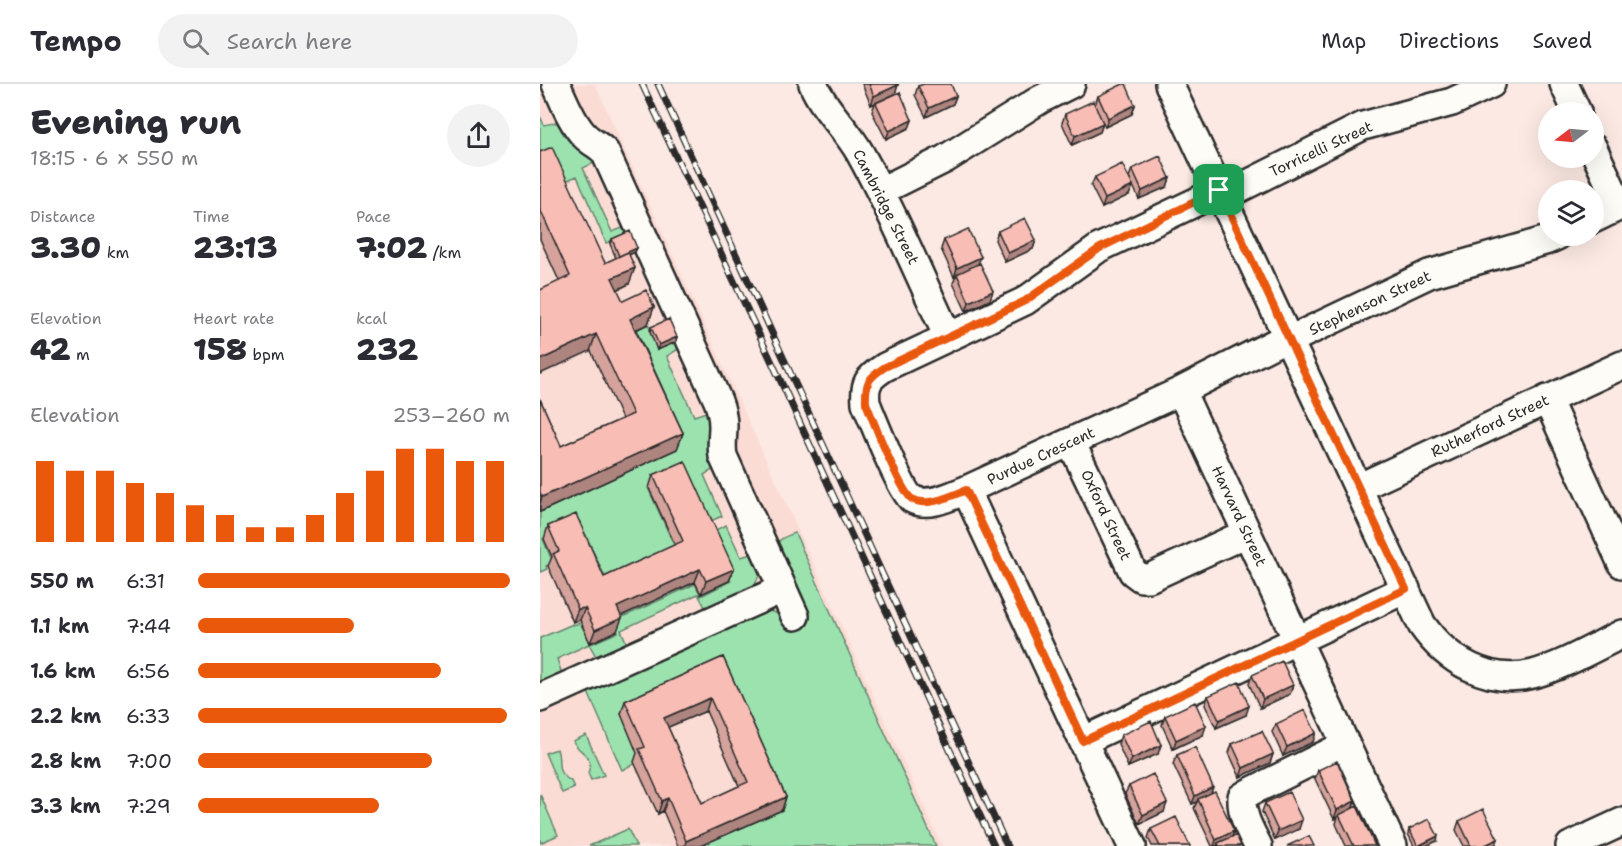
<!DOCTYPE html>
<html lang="en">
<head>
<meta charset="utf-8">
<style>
  body { margin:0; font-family:"Shantell Sans",sans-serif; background:#f2f2f3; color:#2b2b33; height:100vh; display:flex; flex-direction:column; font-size:22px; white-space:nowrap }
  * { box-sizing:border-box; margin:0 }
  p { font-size:20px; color:#7c7c81 }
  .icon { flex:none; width:33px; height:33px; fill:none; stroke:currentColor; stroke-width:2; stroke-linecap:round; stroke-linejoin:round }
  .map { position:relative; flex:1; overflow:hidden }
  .side { display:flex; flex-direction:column; background:#fff; width:540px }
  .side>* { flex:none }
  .needle { width:39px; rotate:254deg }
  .fabs { position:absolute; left:998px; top:18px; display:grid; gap:12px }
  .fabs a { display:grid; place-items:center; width:66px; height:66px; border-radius:50%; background:#fff; box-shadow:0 6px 24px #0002; font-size:30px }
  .pin { position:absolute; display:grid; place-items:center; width:51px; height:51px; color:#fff; margin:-26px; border-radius:12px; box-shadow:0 3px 9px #0006 }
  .round { display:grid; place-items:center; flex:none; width:63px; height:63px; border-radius:32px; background:#f2f2f3 }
  .overview { display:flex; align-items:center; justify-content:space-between; height:102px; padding:0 30px }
  h1 { font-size:33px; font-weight:800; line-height:45px }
  .metrics { display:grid; grid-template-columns:repeat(3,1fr); gap:9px; height:102px; padding:6px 30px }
  .metrics div { display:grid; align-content:center }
  .metrics b { font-size:30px; font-weight:800 }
  .metrics small { font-size:16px; font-weight:400 }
  .metrics p { font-size:16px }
  .chart { height:168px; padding:12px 30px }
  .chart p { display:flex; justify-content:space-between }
  .chart svg { width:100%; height:108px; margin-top:6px; stroke:#ea580c; stroke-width:6 }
  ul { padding:0 30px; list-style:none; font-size:20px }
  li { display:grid; grid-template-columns:96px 72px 1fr; align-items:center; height:45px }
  li i { height:15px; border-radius:8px; background:#ea580c }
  header { display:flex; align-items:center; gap:36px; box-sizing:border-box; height:84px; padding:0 30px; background:#fff; border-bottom:2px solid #e1e1e2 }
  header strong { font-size:28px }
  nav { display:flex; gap:33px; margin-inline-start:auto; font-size:21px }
  .search { width:420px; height:54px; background:#f2f2f3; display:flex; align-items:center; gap:15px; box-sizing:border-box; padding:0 21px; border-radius:33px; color:#7c7c81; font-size:22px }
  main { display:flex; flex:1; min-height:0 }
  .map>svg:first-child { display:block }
  .built { fill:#fbdcd5 }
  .green { fill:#9ce2af; stroke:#64866d; stroke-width:1.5 }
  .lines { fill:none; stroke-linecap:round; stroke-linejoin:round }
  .minor-casing { stroke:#2b2b2b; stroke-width:32 }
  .minor { stroke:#fdfcf7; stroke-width:27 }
  .rail-casing { stroke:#2b2b2b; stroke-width:7 }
  .rail { stroke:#fdfcf7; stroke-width:4.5; stroke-dasharray:14; stroke-linecap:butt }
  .wall { fill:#d5a39c; stroke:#2b2b2b; stroke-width:1.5; fill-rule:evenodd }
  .shaded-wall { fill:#ae847f; stroke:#2b2b2b; stroke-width:1.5 }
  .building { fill:#f8bdb5; stroke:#2b2b2b; stroke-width:1.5; fill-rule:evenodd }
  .route-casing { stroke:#fff; stroke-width:12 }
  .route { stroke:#ea580c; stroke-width:8 }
  .labels { text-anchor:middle; stroke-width:4.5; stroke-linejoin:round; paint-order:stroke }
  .street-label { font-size:15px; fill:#2b2b2b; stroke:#fdfcf7 }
</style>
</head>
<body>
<header>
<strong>Tempo</strong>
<div class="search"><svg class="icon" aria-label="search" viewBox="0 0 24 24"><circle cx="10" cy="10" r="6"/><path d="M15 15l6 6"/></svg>Search here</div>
<nav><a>Map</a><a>Directions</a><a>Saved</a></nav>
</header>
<main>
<section class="side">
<div class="overview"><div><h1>Evening run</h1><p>18:15 · 6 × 550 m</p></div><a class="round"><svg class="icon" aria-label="share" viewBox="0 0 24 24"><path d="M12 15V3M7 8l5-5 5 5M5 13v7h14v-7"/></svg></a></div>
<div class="metrics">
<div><p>Distance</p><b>3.30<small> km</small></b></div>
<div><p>Time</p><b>23:13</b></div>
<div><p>Pace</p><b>7:02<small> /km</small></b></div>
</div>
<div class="metrics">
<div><p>Elevation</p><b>42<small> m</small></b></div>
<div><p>Heart rate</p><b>158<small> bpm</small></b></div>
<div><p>kcal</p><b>232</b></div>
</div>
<div class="chart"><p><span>Elevation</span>253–260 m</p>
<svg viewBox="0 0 160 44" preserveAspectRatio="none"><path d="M5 44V11M15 44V15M25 44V15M35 44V20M45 44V24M55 44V29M65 44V33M75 44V38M85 44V38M95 44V33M105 44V24M115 44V15M125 44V6M135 44V6M145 44V11M155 44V11"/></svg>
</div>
<ul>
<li><b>550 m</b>6:31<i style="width:100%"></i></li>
<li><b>1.1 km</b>7:44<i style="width:50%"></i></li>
<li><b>1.6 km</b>6:56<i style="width:78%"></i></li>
<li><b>2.2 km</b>6:33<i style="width:99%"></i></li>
<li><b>2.8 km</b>7:00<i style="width:75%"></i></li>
<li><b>3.3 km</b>7:29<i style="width:58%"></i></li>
</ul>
</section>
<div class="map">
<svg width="1082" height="762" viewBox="0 0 1082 762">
  <rect width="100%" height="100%" fill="#fce9e3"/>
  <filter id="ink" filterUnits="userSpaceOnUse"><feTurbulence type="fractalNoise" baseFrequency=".0167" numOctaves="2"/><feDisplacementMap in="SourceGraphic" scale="12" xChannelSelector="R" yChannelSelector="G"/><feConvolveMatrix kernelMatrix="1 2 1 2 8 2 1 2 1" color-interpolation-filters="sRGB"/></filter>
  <g filter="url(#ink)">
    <!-- built -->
    <path class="built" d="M0,0H55L402,762H0Z"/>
    <!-- green -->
    <path class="green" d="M0,32L4,41L19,38L56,78L43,84L72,148L85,143L87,144V151L66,159L37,92L16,101L0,82Z
      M108,240L117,266L139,257L140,264L127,272L154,332L169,327L171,354L168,356L177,381L174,385L164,391L182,432L164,440L140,388L108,404L134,461L126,465L129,473L65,493L40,438L3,455L13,479L6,482L7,485L0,488V428L137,365L84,251Z
      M186,441L201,473L215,469L221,488L215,500L210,505L166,525L158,510L81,546L87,560L57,574L49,560L17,575L22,590L8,597L0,596V554L33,540V541L40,539L51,560L78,548L74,537L155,500L161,512L191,497L169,449Z
      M255,449L396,762H165L164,760L242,726L178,586L81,630L100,675L95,680L82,686L47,606L225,526L236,529L243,534L236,463C238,454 247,452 255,449Z
      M46,651L64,691L51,696L48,689C55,670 39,670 33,657Z
      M17,665C22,679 13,687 31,697L34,704L22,709L5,669Z
      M0,710L18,751L0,759Z
      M88,745L96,762H49Z"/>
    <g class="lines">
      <!-- minor casing -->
      <g class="minor-casing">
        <path id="minor" d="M16,0C24,17 31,37 43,50C50,58 59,61 65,68L178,317C181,325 183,333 183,342C183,352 181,362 183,372L255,532
          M273,0C284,26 306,44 320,69C353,128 379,191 408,253
          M629,0L882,541C907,577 949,601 993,590C1021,583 1055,563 1082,550
          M1024,0L1037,28
          M1053,64L1080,123
          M341,107L405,75L501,15L531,0
          M679,107L559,164L485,217L345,283C328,294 324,299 326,319C333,336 361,407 372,415C388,424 411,412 426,406L641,307L747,253H756L889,190L1008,156L1017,152
          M682,113L823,42L912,18L951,0
          M1053,135L1082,121
          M641,307L853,762
          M1007,315L1082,480
          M531,358L593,488L601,494H609L707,449
          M818,404L1082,281
          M426,406L592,762
          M0,614L242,505
          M543,657L866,505
          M718,762C710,746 701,731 702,713L710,708L805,661
          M1030,762L1082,738"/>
      </g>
      <!-- minor -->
      <use href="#minor" class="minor"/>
      <!-- rail casing -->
      <g class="rail-casing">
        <path id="rail" d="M102,0L237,289L454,762
          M118,0L467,762"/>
      </g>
      <!-- rail -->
      <use href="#rail" class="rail"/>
    </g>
    <!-- wall -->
    <path class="wall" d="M322,0H358L355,10L372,36L369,44L346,55L332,28L335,19L331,21Z
      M378,2L416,12L413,20L386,33L375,11Z
      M558,12L595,21L592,30L565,43L563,39L560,48L532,61L522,39L525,30L555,21Z
      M0,68L65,179L76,174L70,160L72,155L97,164L95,168L89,171V200L77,206L83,217L114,223L108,240L96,246L143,349L137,365L0,428V315L21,362L82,335L0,155Z
      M592,85L630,94L627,103L599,115L589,93Z
      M555,93L593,102L589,111L562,124L551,102Z
      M458,147L496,156L493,165L465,178L455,156Z
      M404,156L438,180L450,216L426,227L413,199L416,192L414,193L401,165Z
      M111,243L136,258L117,266L110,248Z
      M113,391L194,485L189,497L161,510L155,498L80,532L77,547L50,559L40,536L33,538L8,482L12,473L4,455L8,442L64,493L135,461L109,404Z
      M183,573L246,713L242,726L160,762H138L123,727L118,730L94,678L97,669L81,630L85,617ZM166,627L199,702L162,719L128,643Z
      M712,591L753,601L750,610L720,624L709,600Z
      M668,612L706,631L676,644L665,621Z
      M625,632L663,651L633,665L622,641Z
      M736,640L773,658L743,672L732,648Z
      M581,651L618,670L588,683L578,660Z
      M692,660L733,670L730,679L700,693L689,669Z
      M637,671L671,709L694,747L692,753L701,762H672L654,724L657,718L652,720L633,680Z
      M778,686L815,717L813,724L835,762H806L796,740L798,732L794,735L775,695Z
      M589,702L624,728L599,740L585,710Z
      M725,719L759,745L735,756L722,728Z
      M919,737L958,755L955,762H924L916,746Z
      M611,745L650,762H612L608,754Z
      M869,745L897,757L886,762H874L868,750Z"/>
    <!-- shaded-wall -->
    <path class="shaded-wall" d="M358,1L355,10L331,21L334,12Z
      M416,12L413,20L386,33L389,24Z
      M595,21L592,30L565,43L568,34Z
      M372,36L369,44L346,55L349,47Z
      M563,39L560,48L532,61L535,52Z
      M630,94L627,103L599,115L602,107Z
      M593,102L589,111L562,124L565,115Z
      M496,156L493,165L465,178L468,169Z
      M97,164L95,168L77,176L79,172Z
      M441,173L437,182L414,193L417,184Z
      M95,184L89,200L66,211L72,194Z
      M453,207L450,216L426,227L429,218Z
      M114,223L108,240L84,251L90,235Z
      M56,250L50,267L0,290V276Z
      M137,253L136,258L117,266L119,261Z
      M143,349L137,365L0,428V420L2,413Z
      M160,485L155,498L72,536L77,523Z
      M194,485L189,497L161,510L166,497Z
      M45,524L40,536L33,538L38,525Z
      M82,534L77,547L50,559L55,546Z
      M753,601L750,610L720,624L723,615Z
      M170,614L166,627L119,647L124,634Z
      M709,622L706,631L676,644L679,636Z
      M666,642L663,651L633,665L636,656Z
      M776,649L773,658L743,672L747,663Z
      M621,661L618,670L588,683L592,675Z
      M733,670L730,679L700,693L703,684Z
      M673,703L670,712L658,715L657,718L652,720L655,712Z
      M246,713L242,726L160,762H145L146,757Z
      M128,714L123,727L118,730L122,717Z
      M815,717L812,726L799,731L798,732L794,735L797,726Z
      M627,719L624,728L599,740L603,731Z
      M762,736L759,745L735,756L738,747Z
      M694,747L691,756L678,759L677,762H674L676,756Z
      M898,752L897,757L886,762H879Z
      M958,755L955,762H943Z"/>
    <!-- building -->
    <path class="building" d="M329,0H358V1L334,12Z
      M384,0H411L416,12L389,24L378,2Z
      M583,0H586L595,21L568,34L558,12Z
      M360,8L372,36L349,47L336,19Z
      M553,17L563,39L535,52L525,30Z
      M12,63L65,179L88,168L95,184L72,194L83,217L106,206L114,223L90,235L143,349L2,413L0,408V315L21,362L93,330L56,250L0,276V206L30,192L0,125V68Z
      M620,72L630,94L602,107L592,85Z
      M582,80L593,102L565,115L555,93Z
      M485,134L496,156L468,169L458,147Z
      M428,145L441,173L417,184L404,156Z
      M90,147L97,164L79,172L72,155Z
      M440,179L453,207L429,218L417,190Z
      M129,235L137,253L119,261L111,243Z
      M145,377L194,485L166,497L160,485L77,523L82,534L55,546L45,524L38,525L14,471L13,470L19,467L8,442L36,430L64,493L143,457L113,391Z
      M183,573L246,713L146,757L128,714L122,717L99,665L105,663L85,617ZM170,614L208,698L162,719L124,634Z
      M742,577L753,601L723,615L712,591Z
      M699,598L709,622L679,636L668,612Z
      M655,618L666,642L636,656L625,632Z
      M765,626L776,649L747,663L736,640Z
      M611,637L621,661L592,675L581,651Z
      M722,647L733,670L703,684L692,660Z
      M655,663L673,703L655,712L637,671Z
      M797,677L815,717L797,726L778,686Z
      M613,690L627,719L603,731L589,702Z
      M675,707L694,747L676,756L658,715Z
      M749,708L762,736L738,747L725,719Z
      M817,722L835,762H814L799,731Z
      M943,725L958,755L943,762H931L919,737Z
      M636,733L650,762H620L611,745Z
      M889,735L898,752L878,762L869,745Z
      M696,751L701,762H679L678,759Z
      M769,752L774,762H747Z"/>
  </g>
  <g class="lines" filter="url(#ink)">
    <!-- route casing -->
    <g class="route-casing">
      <path id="route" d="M679,106L866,505L543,657L426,406C411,412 387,424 372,415C360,407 333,336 326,319C325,299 328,294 345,283L485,217L560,164Z"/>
    </g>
    <!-- route -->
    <use href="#route" class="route"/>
  </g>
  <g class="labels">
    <!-- street labels -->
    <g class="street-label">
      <text transform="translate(781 65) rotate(-25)" y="5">Torricelli Street</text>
      <text transform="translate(346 123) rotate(63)" y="5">Cambridge Street</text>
      <text transform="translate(830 219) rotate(-25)" y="5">Stephenson Street</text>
      <text transform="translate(950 342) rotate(-25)" y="5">Rutherford Street</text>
      <text transform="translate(501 372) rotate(-25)" y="5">Purdue Crescent</text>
      <text transform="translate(566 431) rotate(65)" y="5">Oxford Street</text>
      <text transform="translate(699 432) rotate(65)" y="5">Harvard Street</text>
    </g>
  </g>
</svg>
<div class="fabs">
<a><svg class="needle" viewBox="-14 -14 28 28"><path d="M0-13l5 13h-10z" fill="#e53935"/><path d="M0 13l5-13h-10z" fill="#7c7c81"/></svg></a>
<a><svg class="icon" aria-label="layers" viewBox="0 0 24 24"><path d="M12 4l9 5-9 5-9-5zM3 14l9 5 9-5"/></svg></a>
</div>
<div class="pin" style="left:679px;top:106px;background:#1e9e55"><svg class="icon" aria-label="arrive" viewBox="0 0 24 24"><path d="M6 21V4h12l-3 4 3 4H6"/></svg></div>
</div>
</main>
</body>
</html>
